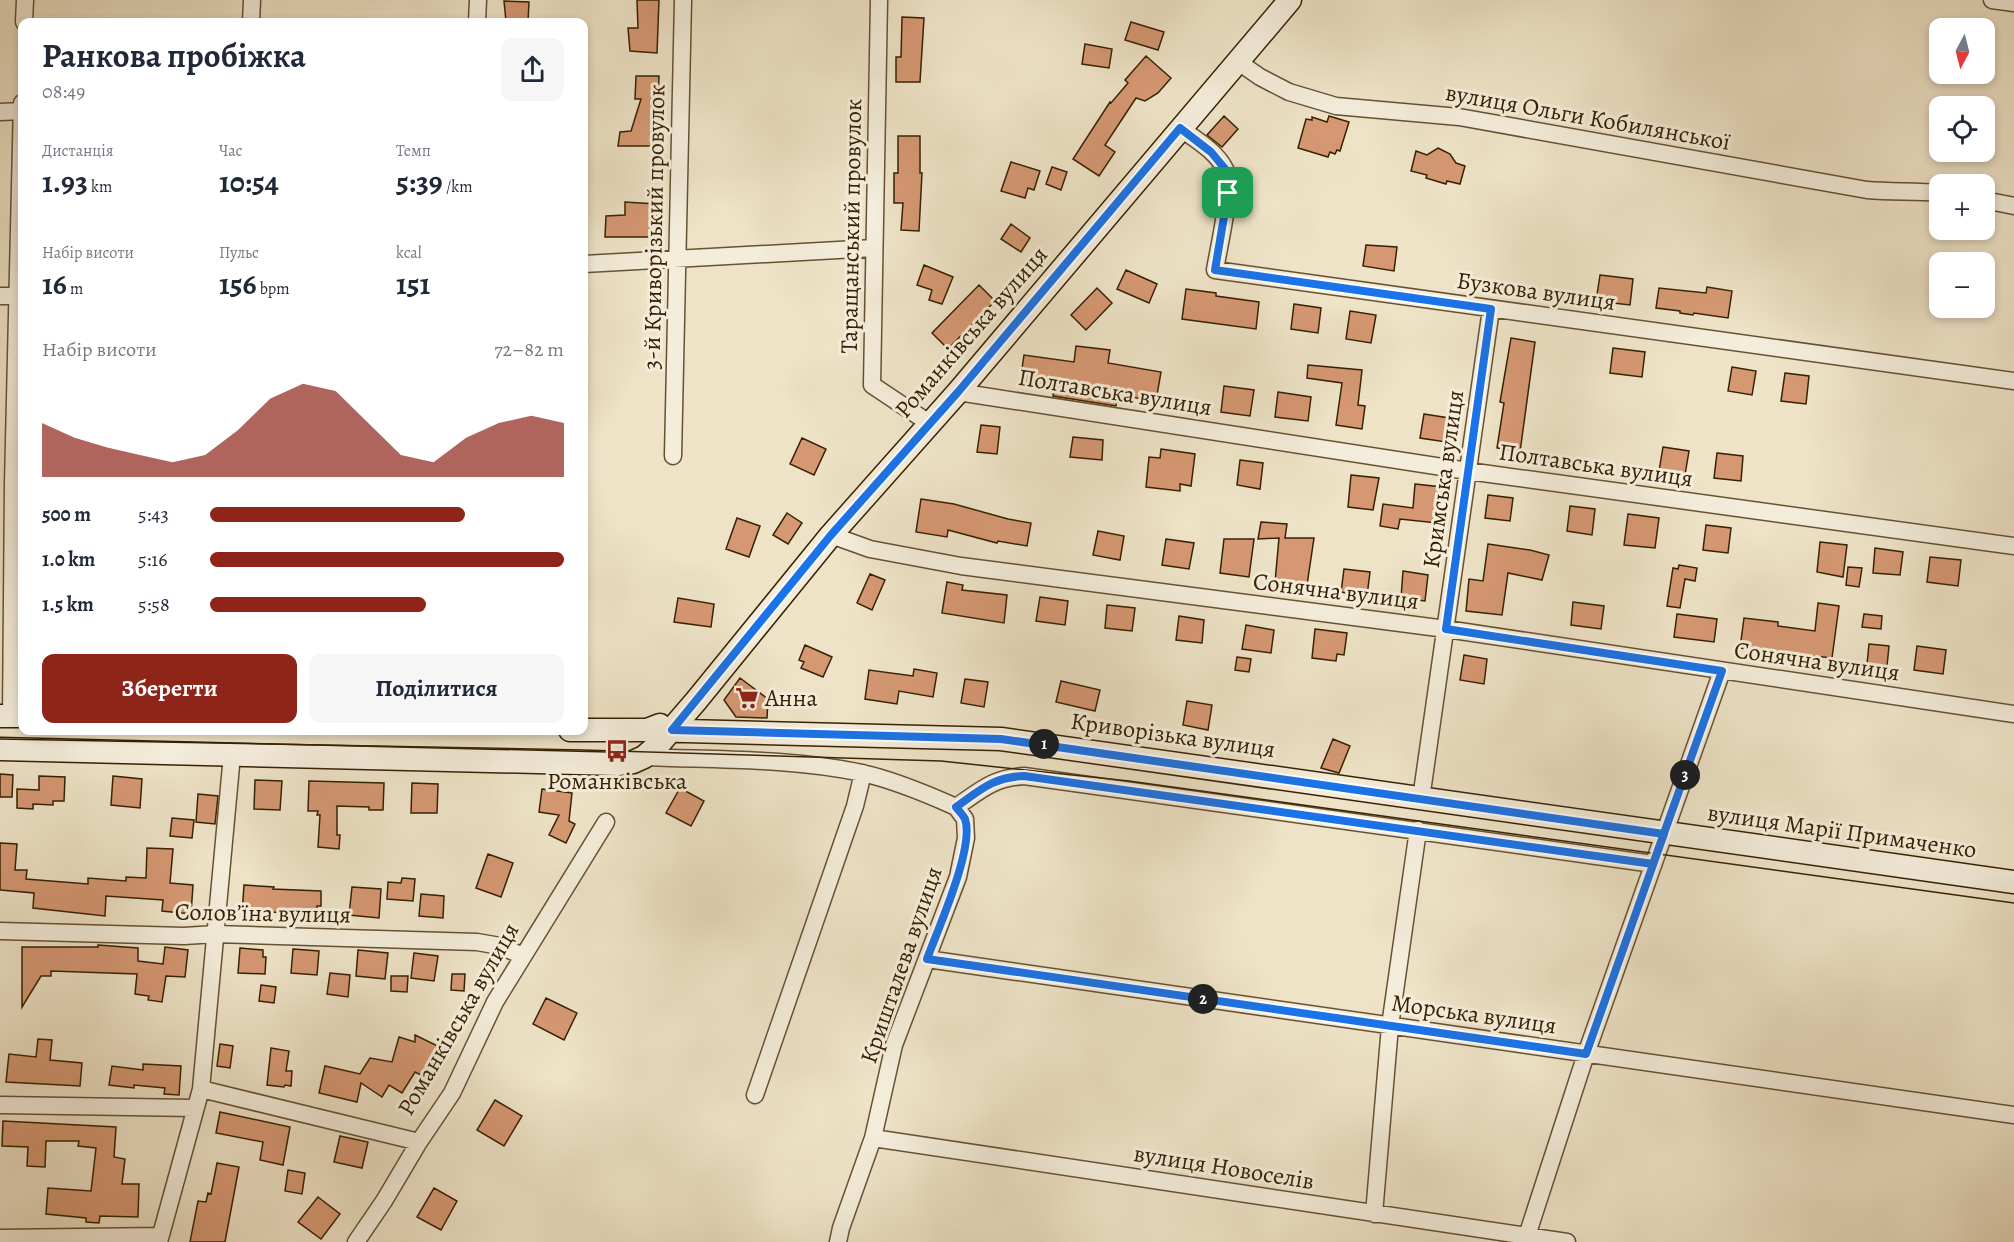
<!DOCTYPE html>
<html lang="uk">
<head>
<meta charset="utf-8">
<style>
  body { margin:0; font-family:Alegreya,serif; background:#f6f6f7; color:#1f2937; height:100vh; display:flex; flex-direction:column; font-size:22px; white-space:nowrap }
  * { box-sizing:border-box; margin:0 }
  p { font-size:20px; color:#747a83 }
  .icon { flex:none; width:33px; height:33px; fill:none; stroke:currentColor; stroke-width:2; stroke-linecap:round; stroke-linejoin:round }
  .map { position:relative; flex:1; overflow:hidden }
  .panel { position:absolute; left:18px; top:18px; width:570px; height:717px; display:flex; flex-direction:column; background:#fff; border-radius:12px; box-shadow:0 3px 9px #0003 }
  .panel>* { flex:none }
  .needle { width:39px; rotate:187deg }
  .tools { position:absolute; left:1929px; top:18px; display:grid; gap:12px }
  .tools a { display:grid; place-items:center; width:66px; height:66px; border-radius:12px; background:#fff; box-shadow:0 3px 9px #0003; font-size:30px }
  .pin { position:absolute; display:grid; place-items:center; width:51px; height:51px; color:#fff; margin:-26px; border-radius:12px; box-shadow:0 3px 9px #0006 }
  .km { position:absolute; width:30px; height:30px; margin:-15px; border-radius:50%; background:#222; color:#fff; font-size:16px; line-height:30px; text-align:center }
  .round { display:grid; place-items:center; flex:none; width:63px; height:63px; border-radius:12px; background:#f6f6f7 }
  .head { display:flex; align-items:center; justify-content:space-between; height:102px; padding:0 24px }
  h1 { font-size:33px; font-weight:600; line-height:45px }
  .figures { display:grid; grid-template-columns:repeat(3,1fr); gap:9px; height:102px; padding:6px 24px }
  .figures div { display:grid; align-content:center }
  .figures b { font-size:30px; font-weight:600 }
  .figures small { font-size:16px; font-weight:400 }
  .figures p { font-size:16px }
  .chart { height:168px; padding:12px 24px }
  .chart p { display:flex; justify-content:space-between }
  .chart svg { width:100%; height:108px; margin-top:6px; fill:#8f2418; opacity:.7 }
  .cta { display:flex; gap:12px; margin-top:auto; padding:12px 24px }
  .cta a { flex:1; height:69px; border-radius:12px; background:#8f2418; color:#fff; font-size:24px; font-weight:600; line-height:69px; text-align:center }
  .cta a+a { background:#f6f6f7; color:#1f2937 }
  ul { padding:0 24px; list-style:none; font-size:20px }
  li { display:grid; grid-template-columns:96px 72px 1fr; align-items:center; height:45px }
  li i { height:15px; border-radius:8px; background:#8f2418 }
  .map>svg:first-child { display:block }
  .building { fill:#d59873; stroke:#372102; stroke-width:1.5 }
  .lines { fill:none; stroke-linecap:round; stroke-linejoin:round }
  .street-casing { stroke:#655233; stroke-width:19 }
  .secondary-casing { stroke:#372102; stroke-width:25 }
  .street { stroke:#f4eddb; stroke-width:16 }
  .secondary { stroke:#f4eddb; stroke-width:22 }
  .tram { stroke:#372102; stroke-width:1.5 }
  .route-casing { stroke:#fff; stroke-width:12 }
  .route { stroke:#1a73e8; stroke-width:8 }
  .labels { text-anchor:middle; stroke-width:6; stroke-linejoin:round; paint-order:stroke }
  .street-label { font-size:24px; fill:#372102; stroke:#f4eddb }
  .poi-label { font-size:24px; fill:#372102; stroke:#f4eddb; text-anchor:start }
</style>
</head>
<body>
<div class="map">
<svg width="2014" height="1242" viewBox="0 0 2014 1242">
  <rect width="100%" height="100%" fill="#eee3c7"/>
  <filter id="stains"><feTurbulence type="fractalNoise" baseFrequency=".00333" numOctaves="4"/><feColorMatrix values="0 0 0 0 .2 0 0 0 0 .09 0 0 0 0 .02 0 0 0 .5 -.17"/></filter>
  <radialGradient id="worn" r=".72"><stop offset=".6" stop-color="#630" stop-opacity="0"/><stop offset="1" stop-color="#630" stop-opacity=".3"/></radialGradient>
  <!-- building -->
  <path class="building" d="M637,0H659L657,53L630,51L628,28H638Z
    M504,1L529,2L528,22L506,21Z
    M902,17L924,18L920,82H896V57H901Z
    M1131,22L1164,32L1158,50L1125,40Z
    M1085,44L1112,49L1109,68L1082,64Z
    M1146,56L1171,78L1158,93L1145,101L1136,98L1105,145L1115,152L1099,176L1073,159L1110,102L1111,103L1128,83L1125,80Z
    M636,76H659L656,146H618L620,132L631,131L641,99H635Z
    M1224,116L1238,129L1222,147L1207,135Z
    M1329,116L1349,122L1340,151L1337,150L1335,154L1330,152L1328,157L1298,148L1306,119L1312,120V117L1327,122Z
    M898,136H920V173H922L919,231L901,230L903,203H894V173H898Z
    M1438,148L1450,154L1456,163L1465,166L1460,184L1447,181L1446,184L1426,178L1427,175L1411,171L1416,151L1427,155Z
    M1011,162L1040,171L1034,190L1028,188L1025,198L1001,191Z
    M1052,167L1067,172L1061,190L1046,184Z
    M625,202L656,204L657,237H605L606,216L625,215Z
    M1011,224L1030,238L1021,252L1001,239Z
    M1366,245L1397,247L1394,271L1363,266Z
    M924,265L953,277L942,304L929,300L932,290L917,285Z
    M1126,270L1157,284L1149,303L1117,289Z
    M1600,275L1633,279L1630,305L1596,301Z
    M979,285L995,301L948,349L932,333Z
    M1707,287L1732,291L1728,318L1694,313L1693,315L1680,313V311L1656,308L1659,288L1706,293Z
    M1097,288L1112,303L1086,330L1071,315Z
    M1186,289L1216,293V296L1259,302L1256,329L1182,319Z
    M1294,304L1321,308L1318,333L1291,329Z
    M1350,311L1376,315L1371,343L1346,339Z
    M1511,338L1535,342L1520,452L1497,448L1504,403L1500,402Z
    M1076,346L1110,350L1108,363L1161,372L1156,401L1117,395L1116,406L1053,396L1054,386L1020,382L1024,355L1074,362Z
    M1613,348L1645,352L1642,377L1610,373Z
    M1308,365L1362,370L1358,405L1365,406L1362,429L1336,425L1342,383L1307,378Z
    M1732,367L1756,371L1752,395L1728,391Z
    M1785,373L1809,376L1806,404L1781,401Z
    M1224,386L1254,390L1250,416L1221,412Z
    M1278,392L1311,397L1308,421L1275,417Z
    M1424,414L1449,418L1446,442L1420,438Z
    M981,425L1000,427L997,454L977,452Z
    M1073,437L1103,440L1102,460L1070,457Z
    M802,438L826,449L814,475L790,464Z
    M1663,447L1689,451L1685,475L1659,471Z
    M1161,449L1195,454L1191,486L1180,484V491L1146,487L1149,457L1160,458Z
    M1717,453L1743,456L1741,481L1714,478Z
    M1240,460L1263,463L1260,489L1237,485Z
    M1351,475L1379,478L1373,510L1348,507Z
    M1415,484L1442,487L1437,523L1400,519L1398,529L1380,526L1383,504L1413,508Z
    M1488,495L1513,498L1510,521L1485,518Z
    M921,499L954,504L1008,519L1031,523L1027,546L998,541L997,543L948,530L947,537L916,532Z
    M1570,506L1595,509L1592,535L1567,531Z
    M787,513L802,523L788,544L773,535Z
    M1628,514L1659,518L1655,548L1624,545Z
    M737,518L760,526L749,557L726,549Z
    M1261,522L1287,524L1285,538H1314L1307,585L1275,582L1279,538L1258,539Z
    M1706,525L1731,528L1728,553L1703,550Z
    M1098,531L1124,536L1120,560L1093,555Z
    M1166,539L1194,543L1189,569L1162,565Z
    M1224,539H1254L1249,577L1220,573Z
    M1820,542L1847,545L1843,577L1817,572Z
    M1488,544L1530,550L1549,555L1542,580L1508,573L1502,615L1466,611L1469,579L1483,581Z
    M1875,548L1903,552L1900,575L1873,573Z
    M1930,557L1961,560L1958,586L1927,582Z
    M1679,565L1697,568L1695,581L1685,579L1680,608L1667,606L1673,568L1678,569Z
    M1848,567L1862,568L1859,587L1846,585Z
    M1344,569L1370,572L1367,596L1341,592Z
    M1403,571L1428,575L1425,601L1401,598Z
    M870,574L885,580L872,610L857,603Z
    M947,582L963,585L962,590L1007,595L1004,623L942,613Z
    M1040,597L1068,601L1065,625L1036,621Z
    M678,598L714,604L711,627L674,622Z
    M1573,602L1604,606L1601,629L1571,625Z
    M1818,603L1839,606L1832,658L1740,648L1744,618L1778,622V626L1815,631Z
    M1107,605L1135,608L1132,631L1105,628Z
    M1677,614L1717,619L1714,642L1674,637Z
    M1864,614L1882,616L1881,629L1862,627Z
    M1179,616L1204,620L1202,643L1176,640Z
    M1246,625L1274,630L1271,653L1242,649Z
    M1315,629L1347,633L1344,655L1337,654L1336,661L1312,658Z
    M1869,644L1889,646L1887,666L1867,664Z
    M805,645L832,657L823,677L801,668L804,662L799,660Z
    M1917,646L1946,650L1943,674L1914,670Z
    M1464,655L1487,659L1484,684L1460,680Z
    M1237,657L1251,659L1249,672L1235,670Z
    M914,669L937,673L933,697L899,691L897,704L865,699L869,670L913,676Z
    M740,678L768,699L767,718L736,717L724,700Z
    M965,679L988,682L984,707L961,703Z
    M1061,681L1100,690L1095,711L1056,702Z
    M1187,701L1212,705L1208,730L1183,725Z
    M1333,739L1350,746L1339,773L1321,768Z
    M0,774L13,775L12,797H0Z
    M39,776L65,777L64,801H53V805L33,804V809L17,808V789L39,790Z
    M113,776L142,779L140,808L111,805Z
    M255,780L282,781L280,810L254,809Z
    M309,781L384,783L383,810H369V807L337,806V835H340L339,849L318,847L320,815H317L318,811H308Z
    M412,783L438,784L437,813H411Z
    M680,788L704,801L691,826L666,813Z
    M542,789L572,793L569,821L575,824L566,843L549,835L559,815L539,812Z
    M198,794L218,796L215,824L196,822Z
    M172,818L194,820L192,838L170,836Z
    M0,843L17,844L15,870H27L26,879L88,884V878L126,881V877L146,878L147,848L173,849L170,883L193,885L191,914L162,911L163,900L106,896L105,916L33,908L34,893L0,890Z
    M488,854L513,863L501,897L476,888Z
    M402,878L415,879L413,901L387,899L388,882L401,883Z
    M244,885L274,887L273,889L321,891V906H317V915L272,912L271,917L242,914Z
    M352,887L381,889L379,918L349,915Z
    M421,894L444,896L443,918L419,916Z
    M98,945L138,948V961L163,964L165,947L188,950L185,977L166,976L162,1002L148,1000L149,996L135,994L137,974L51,971V976H41L22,1007V947H98Z
    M240,948L263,950V957H266L265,974L238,973Z
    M293,949L319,951L317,975L291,973Z
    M358,950L388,953L385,979L356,976Z
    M414,953L438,956L434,981L411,978Z
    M330,973L350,975L348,997L327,994Z
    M452,974H465L464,991L451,990Z
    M391,976H408L407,992L391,991Z
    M261,985L276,987L274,1003L259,1001Z
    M546,998L577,1013L564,1040L533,1024Z
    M415,1035L448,1051L433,1081L415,1072L402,1093L389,1085L382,1097L361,1083L357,1102L319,1093L325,1066L360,1074L370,1058L392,1062L399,1037L415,1042Z
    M38,1039L52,1040L50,1060L82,1063L80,1086L6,1082L9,1054L36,1057Z
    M220,1044L233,1046L230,1068L217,1066Z
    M271,1048L289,1051L286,1071H292L291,1086L285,1085L284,1087L267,1085Z
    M143,1064L181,1066L179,1095L164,1094L165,1088L134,1085V1088L109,1085L112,1066L143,1070Z
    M495,1100L522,1116L504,1146L477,1130Z
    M220,1112L290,1127L283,1165L260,1160L263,1142L216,1133Z
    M3,1121L116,1127L114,1157L125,1159L122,1184H139L138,1217L100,1216L99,1223L86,1222V1218L46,1214L48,1188L91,1191L96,1148L78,1146L79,1141H46L45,1167L27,1166L28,1147L2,1146Z
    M340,1136L368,1142L362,1168L334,1162Z
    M217,1163L239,1167L225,1242H190L198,1201L206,1202L208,1193L211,1194Z
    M288,1170L305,1173L302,1194L285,1191Z
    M434,1188L457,1201L441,1230L417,1217Z
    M318,1197L340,1214L321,1239L298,1222Z"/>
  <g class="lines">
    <!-- street casing -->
    <g class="street-casing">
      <path id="street" d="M879,0L872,385L929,423
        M1992,0L2014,3
        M24,22L25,0
        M251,22L252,0
        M477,22L478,0
        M1237,61L1260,77L1289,92L1336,106L1459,117L1867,190C1891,192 1915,191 1940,193
        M0,112L22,111
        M1180,128C1195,139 1216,151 1225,169C1234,185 1218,250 1215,270L2014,381
        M1984,200L2014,206
        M584,264L874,248
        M0,296L22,295
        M958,392L1468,471L2014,546
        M673,456L683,0
        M831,535L870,549L961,566L1446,629L2014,714
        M11,716L13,483L22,103
        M644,757C715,760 792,758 862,773C894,780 927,794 956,807
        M1421,799L1491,309
        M956,807C981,790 993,778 1024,776L1653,864
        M0,931L184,936L216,934L477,942L500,946L523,956
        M927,959L2014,1115
        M201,1089L419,1142
        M755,1095L855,806L863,773
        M0,1105L194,1108
        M873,1138L1567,1242
        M1374,1214L1390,1026L1418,830
        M0,1238L160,1236
        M159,1242L201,1089L232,755
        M356,1242L384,1201L419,1142L452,1093L495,1002L606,822
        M838,1242L841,1228L873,1138L894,1045L958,877L966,838L965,819L956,807
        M1525,1242L1586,1054L1722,671"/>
    </g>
    <!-- secondary casing -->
    <g class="secondary-casing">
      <path id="secondary" d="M0,716H22
        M570,730H647L660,725
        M647,730L1001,739L2014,882
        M0,749L618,764L633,762L644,757L659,744L696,701L831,535L958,392L1290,0"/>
    </g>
    <!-- street -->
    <use href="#street" class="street"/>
    <!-- secondary -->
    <use href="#secondary" class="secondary"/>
    <!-- tram -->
    <path class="tram" d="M0,739L583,750L941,761L1129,781L2014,903"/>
  </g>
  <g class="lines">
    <!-- route casing -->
    <g class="route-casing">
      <path id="route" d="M1228,193L1226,170L1211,152L1180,128L958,392L831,535L672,730L1001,739L1664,834L1660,845L1586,1054L927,959C938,929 975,847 965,819C963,815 959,811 956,807C980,790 993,777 1024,776L1653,864L1722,671L1446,629L1491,309L1215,270L1228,193"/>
    </g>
    <!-- route -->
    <use href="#route" class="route"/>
  </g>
  <!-- icons -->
  <defs>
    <g id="supermarket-bare" transform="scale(1.8)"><path d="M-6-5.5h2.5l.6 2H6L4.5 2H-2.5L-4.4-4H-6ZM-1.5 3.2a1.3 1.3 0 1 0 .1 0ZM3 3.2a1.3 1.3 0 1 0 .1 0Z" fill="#8f2418" stroke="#f4eddb" stroke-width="2.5" paint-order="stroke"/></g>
    <g id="bus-bare" transform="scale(1.8)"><path d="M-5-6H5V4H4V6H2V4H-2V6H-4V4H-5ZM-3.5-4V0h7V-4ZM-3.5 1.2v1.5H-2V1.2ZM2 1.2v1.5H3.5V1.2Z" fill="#8f2418" stroke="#f4eddb" stroke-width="2.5" paint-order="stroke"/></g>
  </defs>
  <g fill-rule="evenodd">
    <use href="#supermarket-bare" x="747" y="698"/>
    <use href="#bus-bare" x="617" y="751"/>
  </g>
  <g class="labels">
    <!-- street labels -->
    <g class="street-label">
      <text transform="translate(1588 117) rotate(10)" y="8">вулиця Ольги Кобилянської</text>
      <text transform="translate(851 226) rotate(-89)" y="8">Таращанський провулок</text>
      <text transform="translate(654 227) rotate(-89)" y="8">3-й Криворізький провулок</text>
      <text transform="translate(1536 291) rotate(8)" y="8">Бузкова вулиця</text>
      <text transform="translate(971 332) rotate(-49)" y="8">Романківська вулиця</text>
      <text transform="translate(1115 392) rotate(9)" y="8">Полтавська вулиця</text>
      <text transform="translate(1596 465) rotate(8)" y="8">Полтавська вулиця</text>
      <text transform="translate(1443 479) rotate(-82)" y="8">Кримська вулиця</text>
      <text transform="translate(1336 591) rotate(7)" y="8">Сонячна вулиця</text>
      <text transform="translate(1817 661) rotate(8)" y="8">Сонячна вулиця</text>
      <text transform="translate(1173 735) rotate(8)" y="8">Криворізька вулиця</text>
      <text transform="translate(1842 831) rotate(8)" y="8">вулиця Марії Примаченко</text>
      <text transform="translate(263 913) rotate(1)" y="8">Соловʼїна вулиця</text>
      <text transform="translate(901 965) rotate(-71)" y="8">Кришталева вулиця</text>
      <text transform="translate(1474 1014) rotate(8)" y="8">Морська вулиця</text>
      <text transform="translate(458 1019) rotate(-60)" y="8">Романківська вулиця</text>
      <text transform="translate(1224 1167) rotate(9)" y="8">вулиця Новоселів</text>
    </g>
    <!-- poi labels -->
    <g class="poi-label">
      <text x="765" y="706">Анна</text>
      <text x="617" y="789" text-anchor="middle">Романківська</text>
    </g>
  </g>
  <rect width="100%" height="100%" filter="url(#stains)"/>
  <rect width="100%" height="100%" fill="url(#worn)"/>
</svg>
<div class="tools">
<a><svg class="needle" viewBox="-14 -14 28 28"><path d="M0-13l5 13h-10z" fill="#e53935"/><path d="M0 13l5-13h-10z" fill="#747a83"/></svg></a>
<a><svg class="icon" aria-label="locate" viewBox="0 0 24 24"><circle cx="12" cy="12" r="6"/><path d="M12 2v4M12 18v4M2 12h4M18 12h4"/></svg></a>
<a>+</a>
<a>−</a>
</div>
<div class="pin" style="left:1228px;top:193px;background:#1e9e55"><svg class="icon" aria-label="arrive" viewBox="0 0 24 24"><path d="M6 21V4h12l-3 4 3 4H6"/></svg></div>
<b class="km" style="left:1044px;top:744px">1</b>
<b class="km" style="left:1203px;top:999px">2</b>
<b class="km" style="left:1685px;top:775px">3</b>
<section class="panel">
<div class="head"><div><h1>Ранкова пробіжка</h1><p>08:49</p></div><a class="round"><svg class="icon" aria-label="share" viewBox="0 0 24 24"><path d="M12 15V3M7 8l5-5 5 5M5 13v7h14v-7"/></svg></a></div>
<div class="figures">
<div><p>Дистанція</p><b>1.93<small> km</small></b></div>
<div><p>Час</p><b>10:54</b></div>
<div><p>Темп</p><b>5:39<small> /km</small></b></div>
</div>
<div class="figures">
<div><p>Набір висоти</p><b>16<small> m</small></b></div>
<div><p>Пульс</p><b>156<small> bpm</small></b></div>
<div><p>kcal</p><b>151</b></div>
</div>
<div class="chart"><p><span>Набір висоти</span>72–82 m</p>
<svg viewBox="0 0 160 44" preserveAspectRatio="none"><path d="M0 44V22L10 28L20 32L30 35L40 38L50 35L60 25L70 12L80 6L90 9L100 22L110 35L120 38L130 28L140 22L150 19L160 22V44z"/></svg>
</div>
<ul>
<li><b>500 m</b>5:43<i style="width:72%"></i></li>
<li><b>1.0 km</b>5:16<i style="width:100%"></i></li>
<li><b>1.5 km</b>5:58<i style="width:61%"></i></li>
</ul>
<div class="cta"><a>Зберегти</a><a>Поділитися</a></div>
</section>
</div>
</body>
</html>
